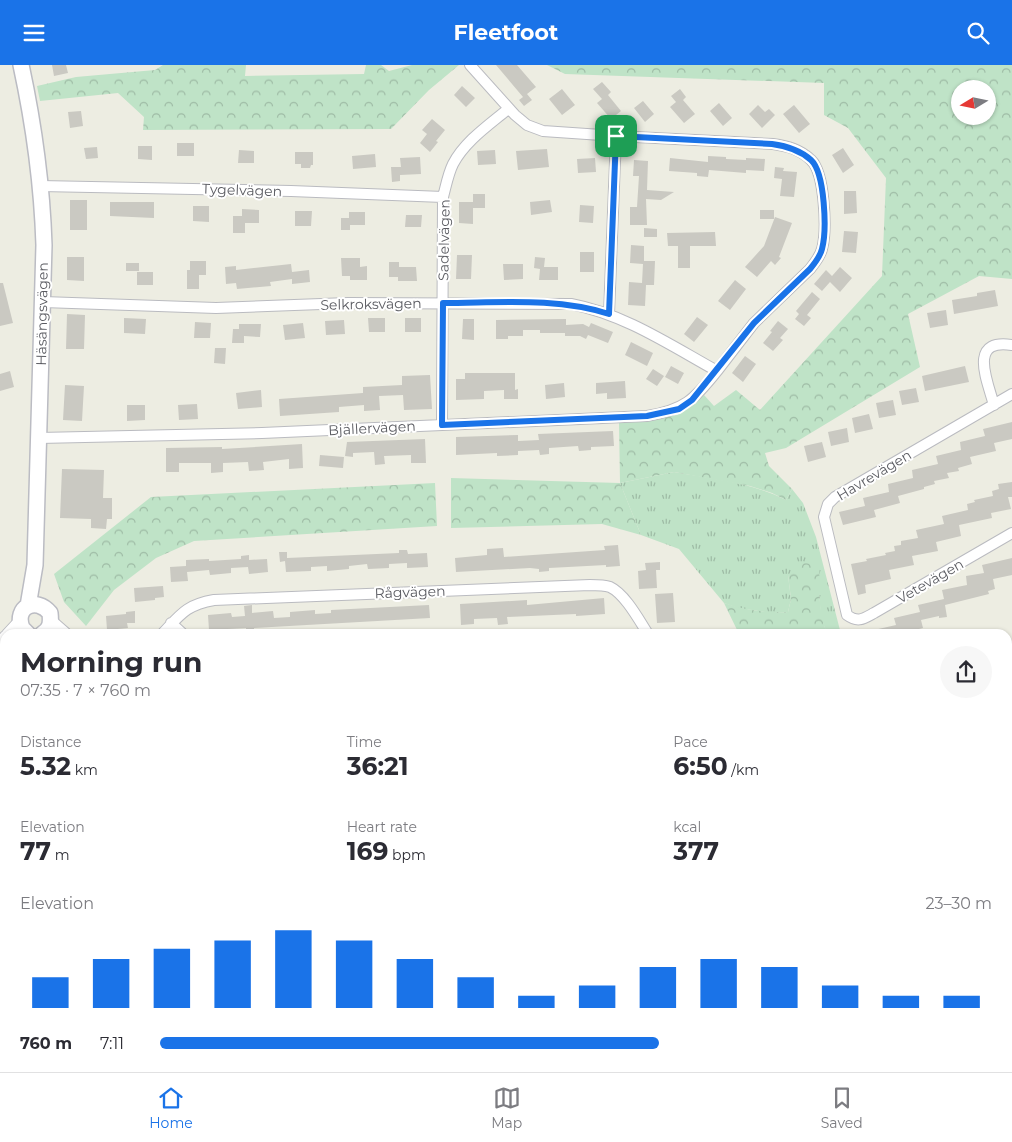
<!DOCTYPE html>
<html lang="en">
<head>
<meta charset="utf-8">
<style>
  body { margin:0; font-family:Montserrat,sans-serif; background:#f7f7f7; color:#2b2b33; height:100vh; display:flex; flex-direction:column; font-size:19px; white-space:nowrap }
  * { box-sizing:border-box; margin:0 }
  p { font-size:16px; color:#7c7c81 }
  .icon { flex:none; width:28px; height:28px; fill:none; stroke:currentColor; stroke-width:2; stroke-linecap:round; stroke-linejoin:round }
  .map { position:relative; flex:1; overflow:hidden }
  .panel { position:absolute; left:0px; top:564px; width:1012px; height:444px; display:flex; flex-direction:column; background:#fff; border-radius:15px 15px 0 0; box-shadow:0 1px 4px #0004 }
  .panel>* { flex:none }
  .needle { width:32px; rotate:260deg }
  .fabs { position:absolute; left:951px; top:15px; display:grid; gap:10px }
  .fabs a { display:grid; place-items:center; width:45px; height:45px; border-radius:50%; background:#fff; box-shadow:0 1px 4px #0004; font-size:25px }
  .pin { position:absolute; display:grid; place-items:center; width:42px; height:42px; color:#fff; margin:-21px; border-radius:10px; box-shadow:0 2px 8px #0006 }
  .round { display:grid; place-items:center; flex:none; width:52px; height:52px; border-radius:26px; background:#f7f7f7 }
  .overview { display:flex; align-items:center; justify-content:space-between; height:85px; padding:0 20px }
  h1 { font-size:28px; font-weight:700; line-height:38px }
  .stats { display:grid; grid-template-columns:repeat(3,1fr); gap:8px; height:85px; padding:5px 20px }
  .stats div { display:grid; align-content:center }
  .stats b { font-size:25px; font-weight:700 }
  .stats small { font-size:14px; font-weight:400 }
  .stats p { font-size:14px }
  .chart { height:140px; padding:10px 20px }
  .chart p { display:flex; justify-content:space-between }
  .chart svg { width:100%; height:90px; margin-top:5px; stroke:#1a73e8; stroke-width:6 }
  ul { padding:0 20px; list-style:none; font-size:16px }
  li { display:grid; grid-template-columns:80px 60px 1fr; align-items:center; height:38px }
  li i { height:12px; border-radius:6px; background:#1a73e8 }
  header { display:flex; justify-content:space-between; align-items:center; height:65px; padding:0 20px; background:#1a73e8; color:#fff; font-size:22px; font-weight:700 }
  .tab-bar { display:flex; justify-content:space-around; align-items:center; height:70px; border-top:1px solid #e1e1e2; background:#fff; font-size:14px; color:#7c7c81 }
  .tab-bar a { display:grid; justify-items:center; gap:2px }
  .tab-bar .current { color:#1a73e8 }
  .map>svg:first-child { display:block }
  .grass { fill:url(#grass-tufts) }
  .forest { fill:url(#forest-crowns); fill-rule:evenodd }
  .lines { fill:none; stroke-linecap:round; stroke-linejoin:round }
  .stream { stroke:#a4c3fb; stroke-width:3 }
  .building { fill:#cac9c2 }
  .street-casing { stroke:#babbc0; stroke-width:12 }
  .secondary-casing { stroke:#bbbcc3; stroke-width:18 }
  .highway-casing { stroke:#e5cd0a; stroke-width:21 }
  .street { stroke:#fff; stroke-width:10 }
  .secondary { stroke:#fff; stroke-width:15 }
  .highway { stroke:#f8f38e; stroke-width:19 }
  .rail-casing { stroke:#b5b5b6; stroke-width:5 }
  .rail { stroke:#fff; stroke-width:3; stroke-dasharray:9; stroke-linecap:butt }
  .route-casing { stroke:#fff; stroke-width:10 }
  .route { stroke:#1a73e8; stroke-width:6 }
  .labels { text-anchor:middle; stroke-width:4; stroke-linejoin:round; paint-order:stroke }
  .street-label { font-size:14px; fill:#5b5c62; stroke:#fff }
</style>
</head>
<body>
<header><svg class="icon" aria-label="menu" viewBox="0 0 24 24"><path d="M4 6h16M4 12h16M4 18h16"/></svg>Fleetfoot<svg class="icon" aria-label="search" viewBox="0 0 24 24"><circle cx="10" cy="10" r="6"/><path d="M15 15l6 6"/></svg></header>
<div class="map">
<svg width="1012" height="1007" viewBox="0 0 1012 1007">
  <defs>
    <pattern id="grass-tufts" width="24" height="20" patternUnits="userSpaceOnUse" patternTransform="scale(1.25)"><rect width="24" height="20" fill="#bfe3c7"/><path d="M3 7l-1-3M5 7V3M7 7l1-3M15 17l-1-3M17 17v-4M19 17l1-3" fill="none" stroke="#9ebba5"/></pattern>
    <pattern id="forest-crowns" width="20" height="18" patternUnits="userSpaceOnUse" patternTransform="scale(1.25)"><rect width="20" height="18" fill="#bfe3c7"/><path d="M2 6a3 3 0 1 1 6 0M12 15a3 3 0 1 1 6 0" fill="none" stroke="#9ebba5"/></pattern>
  </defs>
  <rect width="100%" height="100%" fill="#edede2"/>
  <!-- grass -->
  <path class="grass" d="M674,407C712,414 751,417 786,435L792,424L803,438L816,472L841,569H827L821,552L818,516L788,510L791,534L788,547L772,548L738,543L724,538L679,484L641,470L620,418Z
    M1012,711V790L1008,793V713Z
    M0,837L5,840V895L0,874Z
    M0,946L5,967V990L0,970Z
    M438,1002L443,1007H329L323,1003Z
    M974,1002L989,1007H883L877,1003Z
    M30,1003H90L91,1007H31Z"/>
  <!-- forest -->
  <path class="forest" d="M163,0H246L245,11L364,9L366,0H381L389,6L412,0H459L429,25L391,64L143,65L144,52L118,28L40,36L37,21L76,12L155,5Z
    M547,0H1012V214L979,211L908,249L920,302L786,383L765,388L769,401L792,424L786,435L772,428L750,421L674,407L620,418L641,470L602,459L451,463V413L620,418L619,357L677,350L704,330L714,341L736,325L760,345L882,211L886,113L848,63L824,50V18L565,9ZM960,24H988V51H960Z
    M435,418L437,461L194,476L156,493L114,525L86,561L64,537L54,509L151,432Z
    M801,498L820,499C818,523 819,546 827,569H739L724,538C745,545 766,548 788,547L791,534L788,510Z
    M5,595V685L0,684V597Z
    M0,747L5,749V805L0,801Z
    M795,1002L810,1003L813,1006L817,1003H849L855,1007H792Z
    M557,1003H586V1007H558Z"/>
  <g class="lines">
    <!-- stream -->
    <path class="stream" d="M0,666L5,674
      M868,1002L876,1007"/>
  </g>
  <!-- building -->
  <path class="building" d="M52,0H66L68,8L54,11Z
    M496,0H517L536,22L527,29L532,35L524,41L519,35L523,32Z
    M602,17L611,27L608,30L621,46L611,54L597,38L602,34L593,24Z
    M462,21L475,33L466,42L454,30Z
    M562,24L575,40L562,50L549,34Z
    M680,24L686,32L683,35L695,49L684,58L670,42L676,37L671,31Z
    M643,36L654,49L645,57L634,43Z
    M719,38L732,53L723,61L710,46Z
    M758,40L765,47L769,44L775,50L762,63L749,49Z
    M794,40L810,59L799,68L783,49Z
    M81,46L83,61L70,63L68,47Z
    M432,54L445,65L436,76L438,77L430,87L420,78L427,69L422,65Z
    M177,78H194V91H177Z
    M138,81H152V95L138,94Z
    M97,82L98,93L86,94L84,83Z
    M843,83L854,100L843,108L832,90Z
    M547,84L549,102L518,105L516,86Z
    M239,85L254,86V98H238Z
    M495,85L496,99L478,100L477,86Z
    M295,87H313V100H311L310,103H301V99H295Z
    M375,89L376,102L353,104L352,91Z
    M708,91L726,92V94L746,95V93L765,94L764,106L746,105V108L709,105L708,112L697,111V108L669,106L670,93L708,97Z
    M420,92L421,109L400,110V116L392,117L391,102H401L400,93Z
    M595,93L596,107L578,108L577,94Z
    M634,95L648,96L647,125L674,127L661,135L646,134L647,160H630V142H637L639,111H633Z
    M775,102L784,103L783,106L797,107L794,132L780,131L782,114L774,113Z
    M844,126H856L857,148L844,149Z
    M473,129H485V143H473V159L459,158V137H473Z
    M70,135H87V165H70Z
    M550,135L552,147L531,150L530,137Z
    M110,137H154V153L110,151Z
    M580,140L594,141L593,158L579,157Z
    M193,141H209V157L193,156Z
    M242,144L259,145V158H245V168H233V151H242Z
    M760,145H774V154H760Z
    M295,146H312L311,161H295Z
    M349,147H365V160H350V165H341V153H349Z
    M406,150H422L421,162H405Z
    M775,152L792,158L779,192L781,193L775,200L771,196L757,212L745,202L764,181Z
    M644,163L657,164V172H644Z
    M844,166L858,167L856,188L842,187Z
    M715,167L716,181H690V203H678V181H668L667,168Z
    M631,180L644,181V196H655L654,220H646L645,241L628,240L629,217L642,218L643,199L630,198Z
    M580,187H594V207H580Z
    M457,190H472L471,214H456Z
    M67,192H84V216L67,215Z
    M535,192L545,193L544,202H558V215H539L540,204L534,203Z
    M341,193H360V202L367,201V215H350V211H342Z
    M190,196H206V210H199V224H187V205H190Z
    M389,197H399V202H416L417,216H398V212H389Z
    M126,198H139V206H126Z
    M291,199L292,207L309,205L310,217L292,219V214L270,217L271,221L237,224L236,218L226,219L225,202L236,201V205Z
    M503,199H523V214L504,215Z
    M840,202L852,213L840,227L830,217L822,226L814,219L826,205L832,211Z
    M137,207H153V220H137Z
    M735,215L746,224L730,245L718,236Z
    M0,218H3L13,258L0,261Z
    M995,225L998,241L954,249L952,235L977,231V228Z
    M812,227L820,234L807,250L811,253L804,261L795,254L799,249L796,246Z
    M946,245L948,260L930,263L927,248Z
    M67,249L85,250L84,284H66Z
    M697,252L708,260L694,277L684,269Z
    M124,253L146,254L145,269L124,268Z
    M368,253H385V267H369Z
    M405,253H421V267H405Z
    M463,254H474V275L462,274Z
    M566,254V260L583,259L589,262L591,258L613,267L608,278L588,270L586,274L580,271H565V268H540V265H523V271H508V274H496V255Z
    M344,255L345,269L326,270L325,256Z
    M778,256L788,264L780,273L783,275L773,286L763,278L772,267L770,266Z
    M195,257L211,258L210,273H194Z
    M303,258L305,273L285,275L283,260Z
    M239,259H261L260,272L244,271V278H232L233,264H239Z
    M631,277L653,288L647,301L625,290Z
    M215,283H226L225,299L214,298Z
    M745,291L756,299L743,317L732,308Z
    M671,301L684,308L678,319L665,312Z
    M965,301L969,317L925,326L922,311Z
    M653,304L664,311L657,321L646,314Z
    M10,306L14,322L0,326V309Z
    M465,308H515V325L518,324V334H504V325L484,326V334L456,335V314H465Z
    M430,310L432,344L404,345L403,330L379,331L380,345L364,346V340L339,342V347L280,351L279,334L363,328V322L402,320V311Z
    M625,316L626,333L607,334V328L596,329V318Z
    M564,318L565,332L546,334L545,320Z
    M65,320L84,321L82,356L63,355Z
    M916,323L919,337L902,340L899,326Z
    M261,325L262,342L238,344L236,328Z
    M893,335L896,350L879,353L876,338Z
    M197,339L198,354L179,355L178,340Z
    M127,340H145V355L127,356Z
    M869,349L873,364L855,368L852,353Z
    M1012,357V374L994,378L996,386L970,392L972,399L958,403L959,406L947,408L949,413L934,416L935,419L924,422V424L898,431L900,438L874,445L876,452L843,460L839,447L865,441L863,433L889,427L888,419L913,413L912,405L938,399L936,391L961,385L960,377L985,371L983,364Z
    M847,363L849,377L831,381L828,367Z
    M613,366L614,381L591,382V385L579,386L578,381L549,383V389L540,390L539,385L518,386V390L497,391V388L456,390V372L518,370V376L539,375L538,369Z
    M425,374L426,398H411V390L384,391L385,399L375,400L374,387L353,388V392L345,391L347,377Z
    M822,377L826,392L808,397L804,381Z
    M302,379L303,403L289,404V394L263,397L264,405L249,406L248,397L223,398V407L211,408V398H179V407H166V383L222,382V384Z
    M320,390L344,392L343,403L319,401Z
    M62,404L104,405L103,433H112V454H107L106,464L91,463V454L60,453Z
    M1012,417V432H1008L1011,444L991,448L992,453L959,460L961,471L936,477L938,486L912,491L914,500L889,505L891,514L865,520L866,528L858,530L851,499L867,496L866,494L886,490L885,488L895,486L894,481L901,480V476L918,473L916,465L944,459L942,451L968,445L967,439L975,437L974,435L993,431L992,426L999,424L998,419Z
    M618,480L620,501L606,502V500L549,503V506L539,507V504L530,503L456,507L455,493L487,490V484L503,483L504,492L605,485L604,481Z
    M399,485H407L408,489L427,488L428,502L407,503V498L389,499V503L368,504L367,499L349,501V504L327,506V501L311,502V506L286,507L285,496L280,497L279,487H287V493L399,488Z
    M249,490V495L267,494L268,507L249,509L248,502L231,503V508L210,510L209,505L187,507L188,516L171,517L170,502L186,501V495L209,494V496L241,494V491Z
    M1012,493V510L993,514L995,524L988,526L989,529L945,540L947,552L939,553V551L921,555L923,563L898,569H874V565L896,560L894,553L920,547L918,540L944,534L942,525L967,520L966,511L984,508L982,500Z
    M660,497V505H656L657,523L639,524L638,506L646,505L645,498Z
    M163,521L164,532L155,533V535L135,537L134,523Z
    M673,528L675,557L657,558L655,529Z
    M604,533L605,549L576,551V549L507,552L508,559L498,560L497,553L474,554V559L461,560L460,539L527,535V540Z
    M252,540V548L273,546L274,553L290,552V547L315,545V549L331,548V545L429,540L430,553L254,563V566L246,567V563L209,565L208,550L231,548L232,552L245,551L244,541Z
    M135,546V558H127L128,563L107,565L106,551L126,549V547Z"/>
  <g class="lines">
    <!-- street casing -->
    <g class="street-casing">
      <path id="street" d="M40,121L291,126L443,132
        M43,237L216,243L348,238L571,239C624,249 670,280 717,306L754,258L810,204C815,197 820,192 822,184C827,166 825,108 811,95C800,84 787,81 773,79L616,71L543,66L527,60L515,50L470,0
        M609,249L616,71
        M1012,329L835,432L828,439L824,452L847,550C858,558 863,554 874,548L1012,468
        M994,340C987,315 968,273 1012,280
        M442,360L443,132C446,121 448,109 453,99C465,76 489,60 508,44
        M39,373L262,368L647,351C684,345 694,335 717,306
        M51,555L67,569
        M171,558L183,569
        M7,569L20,555
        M162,569C181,549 186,540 214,535L590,520C596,520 604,520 610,522C625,529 639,555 648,569
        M0,577L5,571
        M1008,651L1012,648
        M1008,887L1012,875
        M1008,948L1012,949"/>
    </g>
    <!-- secondary casing -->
    <g class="secondary-casing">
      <path id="secondary" d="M21,0C34,60 42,119 44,180L35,500L28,541
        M28,569L22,563C14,542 36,531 50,548C51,557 51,564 42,569
        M0,826L5,828
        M276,1002L285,1007"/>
    </g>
    <!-- highway casing -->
    <g class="highway-casing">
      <path id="highway" d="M0,913L5,935
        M0,986L5,1007
        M20,1002L21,1007
        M101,1002L102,1007"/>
    </g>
    <!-- street -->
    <use href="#street" class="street"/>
    <!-- secondary -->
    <use href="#secondary" class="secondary"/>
    <!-- highway -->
    <use href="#highway" class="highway"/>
    <!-- rail casing -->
    <g class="rail-casing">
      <path id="rail" d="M0,700L5,702
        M450,1002L455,1007
        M461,1002L466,1007"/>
    </g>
    <!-- rail -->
    <use href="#rail" class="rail"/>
  </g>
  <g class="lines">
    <!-- route casing -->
    <g class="route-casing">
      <path id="route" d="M616,71L772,79C787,81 800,85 811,95C825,108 827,165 822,184C820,192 815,198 810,204L754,258L692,335L679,344L647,351L442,360L443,238C498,238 556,232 609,249Z"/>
    </g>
    <!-- route -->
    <use href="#route" class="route"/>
  </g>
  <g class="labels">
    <!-- street labels -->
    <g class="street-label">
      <text transform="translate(242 125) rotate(2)" y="5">Tygelvägen</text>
      <text transform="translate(444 175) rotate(-89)" y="5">Sadelvägen</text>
      <text transform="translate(371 239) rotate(-1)" y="5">Selkroksvägen</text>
      <text transform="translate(42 249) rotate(-89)" y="5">Häsängsvägen</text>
      <text transform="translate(372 363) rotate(-3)" y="5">Bjällervägen</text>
      <text transform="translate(874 410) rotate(-31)" y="5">Havrevägen</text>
      <text transform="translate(930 516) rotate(-30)" y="5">Vetevägen</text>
      <text transform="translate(410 527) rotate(-2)" y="5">Rågvägen</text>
    </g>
  </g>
</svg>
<div class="fabs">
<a><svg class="needle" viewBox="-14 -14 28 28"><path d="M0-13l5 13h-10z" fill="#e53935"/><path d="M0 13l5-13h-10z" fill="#7c7c81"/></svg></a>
</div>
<div class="pin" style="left:616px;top:71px;background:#1e9e55"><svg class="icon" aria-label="arrive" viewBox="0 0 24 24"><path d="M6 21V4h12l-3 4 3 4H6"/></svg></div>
<section class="panel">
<div class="overview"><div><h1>Morning run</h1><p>07:35 · 7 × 760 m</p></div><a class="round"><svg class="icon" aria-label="share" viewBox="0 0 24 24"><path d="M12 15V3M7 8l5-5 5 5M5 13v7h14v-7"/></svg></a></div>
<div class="stats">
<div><p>Distance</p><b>5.32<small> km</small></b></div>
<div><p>Time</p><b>36:21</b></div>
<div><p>Pace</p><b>6:50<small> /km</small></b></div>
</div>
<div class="stats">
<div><p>Elevation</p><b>77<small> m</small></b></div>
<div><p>Heart rate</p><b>169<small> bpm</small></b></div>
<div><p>kcal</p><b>377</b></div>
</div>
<div class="chart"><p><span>Elevation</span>23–30 m</p>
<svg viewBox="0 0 160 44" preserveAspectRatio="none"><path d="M5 44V29M15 44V20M25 44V15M35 44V11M45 44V6M55 44V11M65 44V20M75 44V29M85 44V38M95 44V33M105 44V24M115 44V20M125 44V24M135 44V33M145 44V38M155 44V38"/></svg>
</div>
<ul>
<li><b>760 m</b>7:11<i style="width:60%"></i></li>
</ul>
</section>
</div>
<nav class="tab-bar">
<a class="current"><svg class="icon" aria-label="home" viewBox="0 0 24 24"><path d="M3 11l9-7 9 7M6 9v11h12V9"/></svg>Home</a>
<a><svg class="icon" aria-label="map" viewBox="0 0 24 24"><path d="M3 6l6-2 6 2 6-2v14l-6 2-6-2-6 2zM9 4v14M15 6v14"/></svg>Map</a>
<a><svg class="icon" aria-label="saved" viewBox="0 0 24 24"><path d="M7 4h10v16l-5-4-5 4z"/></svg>Saved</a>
</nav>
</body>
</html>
